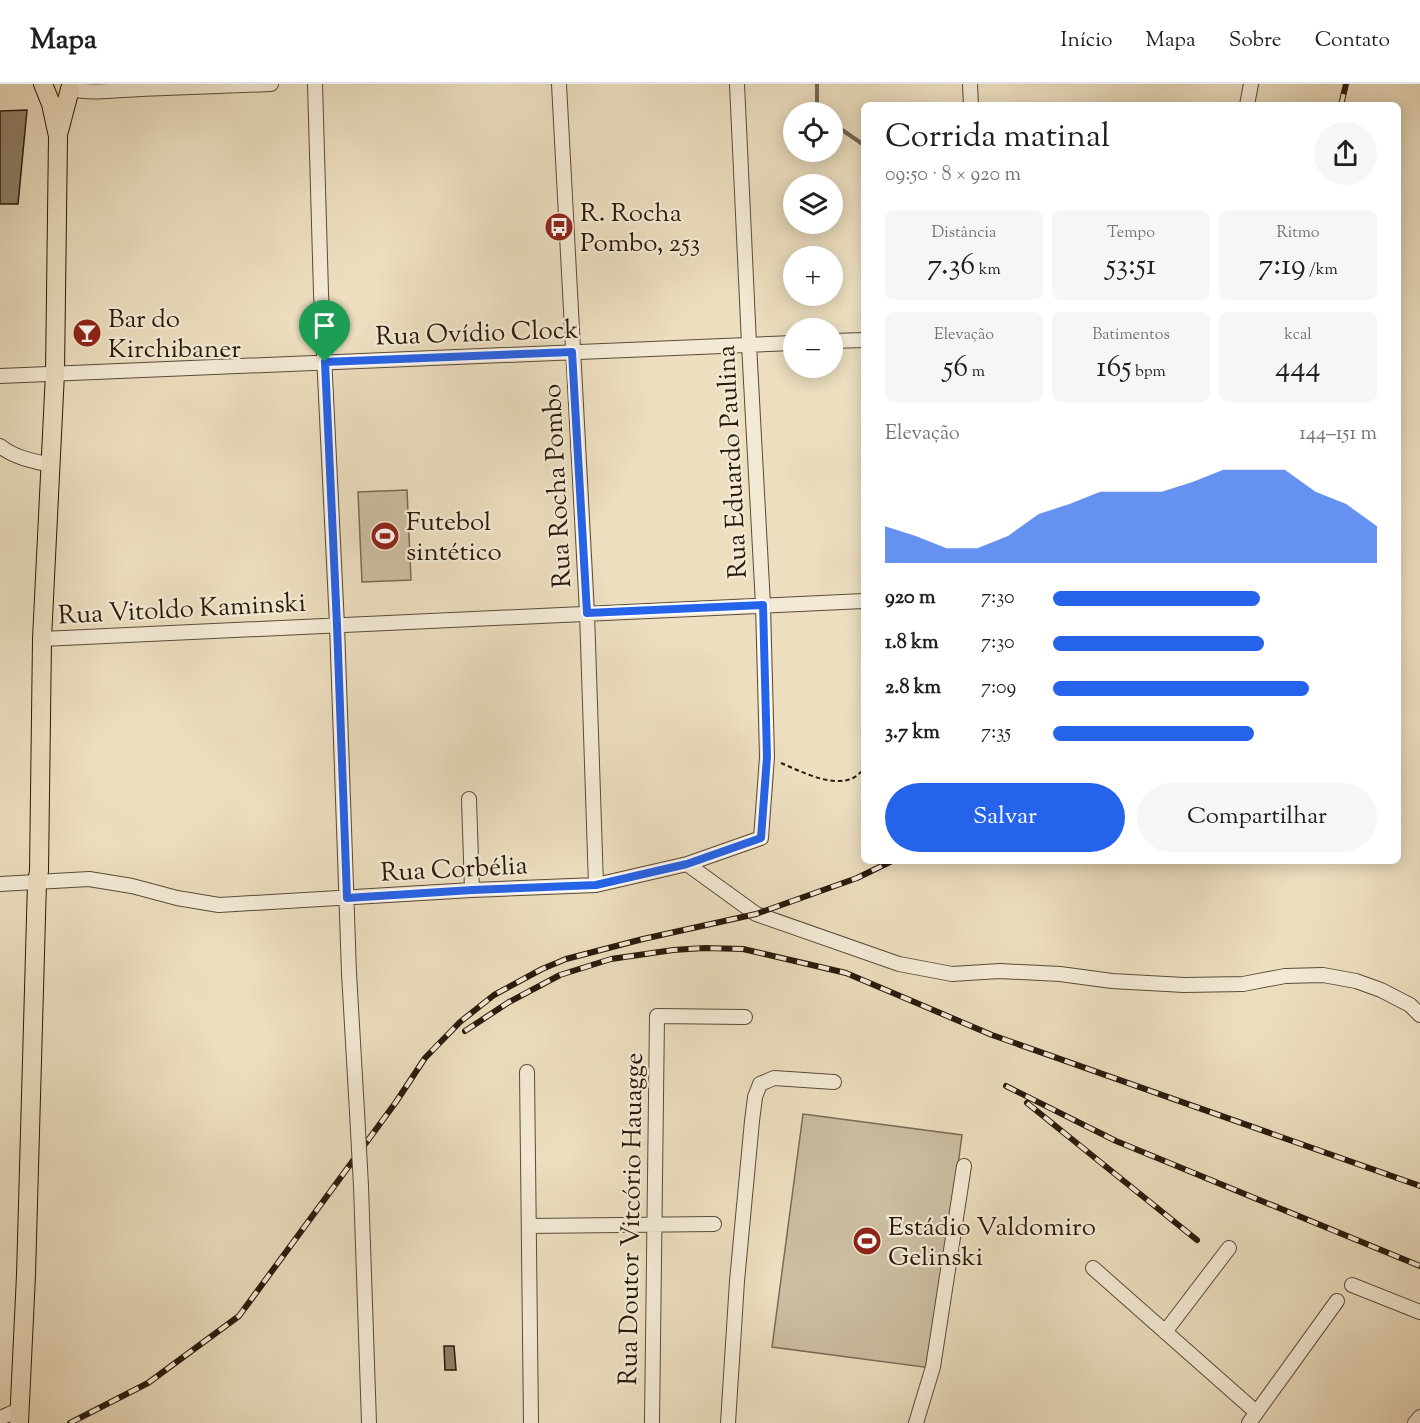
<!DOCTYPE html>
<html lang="pt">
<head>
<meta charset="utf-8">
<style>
  body { margin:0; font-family:"Sorts Mill Goudy",serif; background:#f6f6f6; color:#202124; height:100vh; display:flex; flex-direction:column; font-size:22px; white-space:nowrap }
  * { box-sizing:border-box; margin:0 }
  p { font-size:20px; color:#757577 }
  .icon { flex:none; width:33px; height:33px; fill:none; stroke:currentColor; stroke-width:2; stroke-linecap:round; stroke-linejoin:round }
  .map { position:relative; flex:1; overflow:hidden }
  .panel { position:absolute; left:861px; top:18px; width:540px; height:762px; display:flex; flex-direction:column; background:#fff; border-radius:9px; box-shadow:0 3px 15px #0003 }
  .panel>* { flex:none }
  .fabs { position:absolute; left:783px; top:18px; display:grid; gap:12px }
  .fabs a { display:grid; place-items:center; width:60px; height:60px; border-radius:50%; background:#fff; box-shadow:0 3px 15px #0003; font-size:30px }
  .pin { position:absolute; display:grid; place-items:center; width:51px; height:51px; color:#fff; margin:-62px -26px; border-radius:50% 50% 50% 0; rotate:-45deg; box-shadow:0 0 6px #0007 }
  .pin .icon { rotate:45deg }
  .round { display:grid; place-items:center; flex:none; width:63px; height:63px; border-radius:32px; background:#f6f6f6 }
  .headline { display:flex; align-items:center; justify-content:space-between; height:102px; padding:0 24px }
  h1 { font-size:33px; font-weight:600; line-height:45px }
  .metrics { display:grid; grid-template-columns:repeat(3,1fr); gap:9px; height:102px; padding:6px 24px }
  .metrics div { display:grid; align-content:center; border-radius:9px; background:#f6f6f6; text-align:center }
  .metrics b { font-size:30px; font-weight:600 }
  .metrics small { font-size:16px; font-weight:400 }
  .metrics p { font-size:16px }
  .chart { height:168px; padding:12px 24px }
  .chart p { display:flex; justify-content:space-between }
  .chart svg { width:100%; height:108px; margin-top:6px; fill:#2563eb; opacity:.7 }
  .primary-button { display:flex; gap:12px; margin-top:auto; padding:12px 24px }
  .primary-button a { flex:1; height:69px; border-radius:36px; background:#2563eb; color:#fff; font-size:24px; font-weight:600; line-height:69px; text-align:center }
  .primary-button a+a { background:#f6f6f6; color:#202124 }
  ul { padding:0 24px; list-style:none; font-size:20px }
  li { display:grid; grid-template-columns:96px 72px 1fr; align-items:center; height:45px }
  li i { height:15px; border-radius:8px; background:#2563eb }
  header { display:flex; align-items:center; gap:36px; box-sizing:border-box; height:84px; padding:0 30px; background:#fff; border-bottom:2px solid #e0e0e0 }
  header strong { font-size:28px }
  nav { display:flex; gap:33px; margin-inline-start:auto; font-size:21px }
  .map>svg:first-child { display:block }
  .green { fill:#cbbda1; stroke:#7a6c56; stroke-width:1.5 }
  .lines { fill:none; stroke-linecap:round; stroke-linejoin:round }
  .stream { stroke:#766753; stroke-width:4 }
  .building { fill:#8e8069; stroke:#291a0c; stroke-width:1.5 }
  .minor-casing { stroke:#5a4b39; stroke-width:16 }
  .major-casing { stroke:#291a0c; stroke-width:20 }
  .path { stroke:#291a0c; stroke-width:2; stroke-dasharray:4.5 3; stroke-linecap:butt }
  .minor { stroke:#f3ead5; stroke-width:14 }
  .major { stroke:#ecdebf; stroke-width:18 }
  .rail-casing { stroke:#291a0c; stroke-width:6 }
  .rail { stroke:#f3ead5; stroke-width:4; stroke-dasharray:11; stroke-linecap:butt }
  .minor-bridge-casing { stroke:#5a4b39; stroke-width:16; stroke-linecap:butt }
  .minor-bridge { stroke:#f3ead5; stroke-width:14 }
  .route-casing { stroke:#fff; stroke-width:12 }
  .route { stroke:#2563eb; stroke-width:8 }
  .labels { text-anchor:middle; stroke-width:4.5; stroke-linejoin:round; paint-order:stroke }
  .poi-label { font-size:26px; fill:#291a0c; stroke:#f3ead5; text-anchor:start }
  .street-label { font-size:26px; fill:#291a0c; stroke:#f3ead5 }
</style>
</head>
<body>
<header>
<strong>Mapa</strong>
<nav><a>Início</a><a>Mapa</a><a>Sobre</a><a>Contato</a></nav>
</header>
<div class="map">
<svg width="1420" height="1339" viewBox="0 0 1420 1339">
  <rect width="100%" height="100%" fill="#ecdebf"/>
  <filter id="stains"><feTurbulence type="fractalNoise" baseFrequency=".00333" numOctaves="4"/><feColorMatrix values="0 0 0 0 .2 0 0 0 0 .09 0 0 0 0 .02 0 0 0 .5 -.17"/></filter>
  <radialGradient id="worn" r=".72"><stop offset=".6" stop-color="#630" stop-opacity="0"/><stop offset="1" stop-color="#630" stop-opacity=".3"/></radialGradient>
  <!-- green -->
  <path class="green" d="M407,406L411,496L362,498L358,408Z
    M803,1030L962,1051L931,1284L772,1263Z"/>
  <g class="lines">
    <!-- stream -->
    <path class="stream" d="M817,0V28H818
      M832,39L864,61"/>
  </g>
  <!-- building -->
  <path class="building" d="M27,26L18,120H0V27Z
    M444,1262H454L456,1286H445Z"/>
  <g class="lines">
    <!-- minor casing -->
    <g class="minor-casing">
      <path id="minor" d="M315,0L321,209L337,541L349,889L357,1028
        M559,0L587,529L596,801
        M970,0L971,21
        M70,5C93,10 117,6 140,5C183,3 227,2 271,0
        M1247,21L1251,0
        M832,257L864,256
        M0,292L794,259
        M0,362C15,374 33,377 51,381
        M42,555L864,517
        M469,715L472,806
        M687,780L756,830L899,880L952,890L1000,887L1060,890L1112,897L1184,901L1243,900L1285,892L1323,891L1356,897L1381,906L1410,921L1420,931
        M0,800L89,795L132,802L177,814L219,821L472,806L596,801L687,780L761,754L767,673L763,521L749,260L737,0
        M527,988L531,1339
        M361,1102L369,1339
        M529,1142L714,1140
        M1093,1184L1256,1328
        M1352,1201L1420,1228
        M1165,1248L1229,1164
        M0,1334L19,1326
        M652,1339L657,932L745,933
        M728,1339L737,1197L752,1037L755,1013L760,1000L774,994L834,998
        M916,1339L933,1283L964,1082
        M1249,1339L1337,1217
        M1415,1339L1420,1333"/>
    </g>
    <!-- major casing -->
    <g class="major-casing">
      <path id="major" d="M59,47L70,5
        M19,1339L26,1191L37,798L39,787L42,555L55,289L58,52L51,20L43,0"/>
    </g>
    <!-- path -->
    <path class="path" d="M781,679C800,687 832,704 853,694C857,692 861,688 864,685"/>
    <!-- minor -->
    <use href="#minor" class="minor"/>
    <!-- major -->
    <use href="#major" class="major"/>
    <!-- rail casing -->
    <g class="rail-casing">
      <path id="rail" d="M1341,21L1346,0
        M465,947L509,918L560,891L611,875L673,866L705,864L743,865L846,889L992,951L1420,1102
        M1006,1002L1116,1057L1420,1182
        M1027,1019L1197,1156
        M70,1339L148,1299L239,1232L396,1018L425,974L460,938L494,911L542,885L566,875L643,855L756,830L857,794L892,777"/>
    </g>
    <!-- rail -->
    <use href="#rail" class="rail"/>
    <!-- minor-bridge casing -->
    <g class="minor-bridge-casing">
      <path id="minor-bridge" d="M357,1028L361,1102"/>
    </g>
    <!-- minor-bridge -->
    <use href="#minor-bridge" class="minor-bridge"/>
  </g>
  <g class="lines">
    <!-- route casing -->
    <g class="route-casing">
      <path id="route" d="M572,268L587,529L763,521L767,673L761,754L687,780L596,801L472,806L347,814L337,541L325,278Z"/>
    </g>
    <!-- route -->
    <use href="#route" class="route"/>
  </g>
  <!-- icons -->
  <defs>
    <g id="bus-disc" transform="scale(1.5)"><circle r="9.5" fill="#8f2418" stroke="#f3ead5"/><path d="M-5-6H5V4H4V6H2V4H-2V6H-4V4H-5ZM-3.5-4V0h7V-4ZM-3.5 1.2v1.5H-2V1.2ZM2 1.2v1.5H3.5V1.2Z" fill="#fff"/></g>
    <g id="bar-disc" transform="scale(1.5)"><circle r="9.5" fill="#8f2418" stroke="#f3ead5"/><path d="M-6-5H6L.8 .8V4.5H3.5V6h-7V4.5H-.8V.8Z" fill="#fff"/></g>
    <g id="stadium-disc" transform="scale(1.5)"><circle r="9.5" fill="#8f2418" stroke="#f3ead5"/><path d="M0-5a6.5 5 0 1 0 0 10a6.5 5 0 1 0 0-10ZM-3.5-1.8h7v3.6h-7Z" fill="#fff"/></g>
  </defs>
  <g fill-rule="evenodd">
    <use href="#bus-disc" x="559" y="143"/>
    <use href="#bar-disc" x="87" y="249"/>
    <use href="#stadium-disc" x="385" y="452"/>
    <use href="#stadium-disc" x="867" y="1157"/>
  </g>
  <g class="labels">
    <!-- poi labels -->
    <g class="poi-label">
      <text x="580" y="137">R. Rocha<tspan x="580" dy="30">Pombo, 253</tspan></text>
      <text x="108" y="243">Bar do<tspan x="108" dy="30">Kirchibaner</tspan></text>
      <text x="406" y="446">Futebol<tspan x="406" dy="30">sintético</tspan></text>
      <text x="888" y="1151">Estádio Valdomiro<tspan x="888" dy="30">Gelinski</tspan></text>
    </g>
    <!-- street labels -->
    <g class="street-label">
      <text transform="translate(477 248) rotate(-2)" y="9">Rua Ovídio Clock</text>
      <text transform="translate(731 378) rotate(-93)" y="9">Rua Eduardo Paulina</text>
      <text transform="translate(556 402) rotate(-93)" y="9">Rua Rocha Pombo</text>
      <text transform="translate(182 524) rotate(-3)" y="9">Rua Vitoldo Kaminski</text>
      <text transform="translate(454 784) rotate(-3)" y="9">Rua Corbélia</text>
      <text transform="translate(630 1135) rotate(-89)" y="9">Rua Doutor Vitcório Hauagge</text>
    </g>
  </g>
  <rect width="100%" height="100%" filter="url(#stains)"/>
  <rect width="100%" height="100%" fill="url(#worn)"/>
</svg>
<div class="fabs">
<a><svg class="icon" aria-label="locate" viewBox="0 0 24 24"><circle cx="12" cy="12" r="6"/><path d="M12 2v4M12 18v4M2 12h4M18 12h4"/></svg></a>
<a><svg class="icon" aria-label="layers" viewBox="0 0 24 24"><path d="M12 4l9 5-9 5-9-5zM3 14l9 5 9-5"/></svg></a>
<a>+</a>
<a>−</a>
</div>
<div class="pin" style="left:325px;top:278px;background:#1e9e55"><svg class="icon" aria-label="arrive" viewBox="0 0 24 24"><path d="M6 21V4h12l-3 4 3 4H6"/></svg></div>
<section class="panel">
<div class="headline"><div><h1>Corrida matinal</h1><p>09:50 · 8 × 920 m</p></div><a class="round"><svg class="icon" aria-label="share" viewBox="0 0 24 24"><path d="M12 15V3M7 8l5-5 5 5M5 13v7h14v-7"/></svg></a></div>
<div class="metrics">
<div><p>Distância</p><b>7.36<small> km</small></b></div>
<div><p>Tempo</p><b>53:51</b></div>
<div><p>Ritmo</p><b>7:19<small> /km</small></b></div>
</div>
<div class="metrics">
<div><p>Elevação</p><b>56<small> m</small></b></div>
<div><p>Batimentos</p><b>165<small> bpm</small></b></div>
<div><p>kcal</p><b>444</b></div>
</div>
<div class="chart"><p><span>Elevação</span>144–151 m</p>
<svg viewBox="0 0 160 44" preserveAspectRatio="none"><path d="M0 44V29L10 33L20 38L30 38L40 33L50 24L60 20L70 15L80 15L90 15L100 11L110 6L120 6L130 6L140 15L150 20L160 29V44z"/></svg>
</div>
<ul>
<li><b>920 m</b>7:30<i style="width:64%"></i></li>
<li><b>1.8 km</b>7:30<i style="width:65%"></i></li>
<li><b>2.8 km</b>7:09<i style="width:79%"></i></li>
<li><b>3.7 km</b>7:35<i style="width:62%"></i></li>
</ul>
<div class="primary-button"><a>Salvar</a><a>Compartilhar</a></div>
</section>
</div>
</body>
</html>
